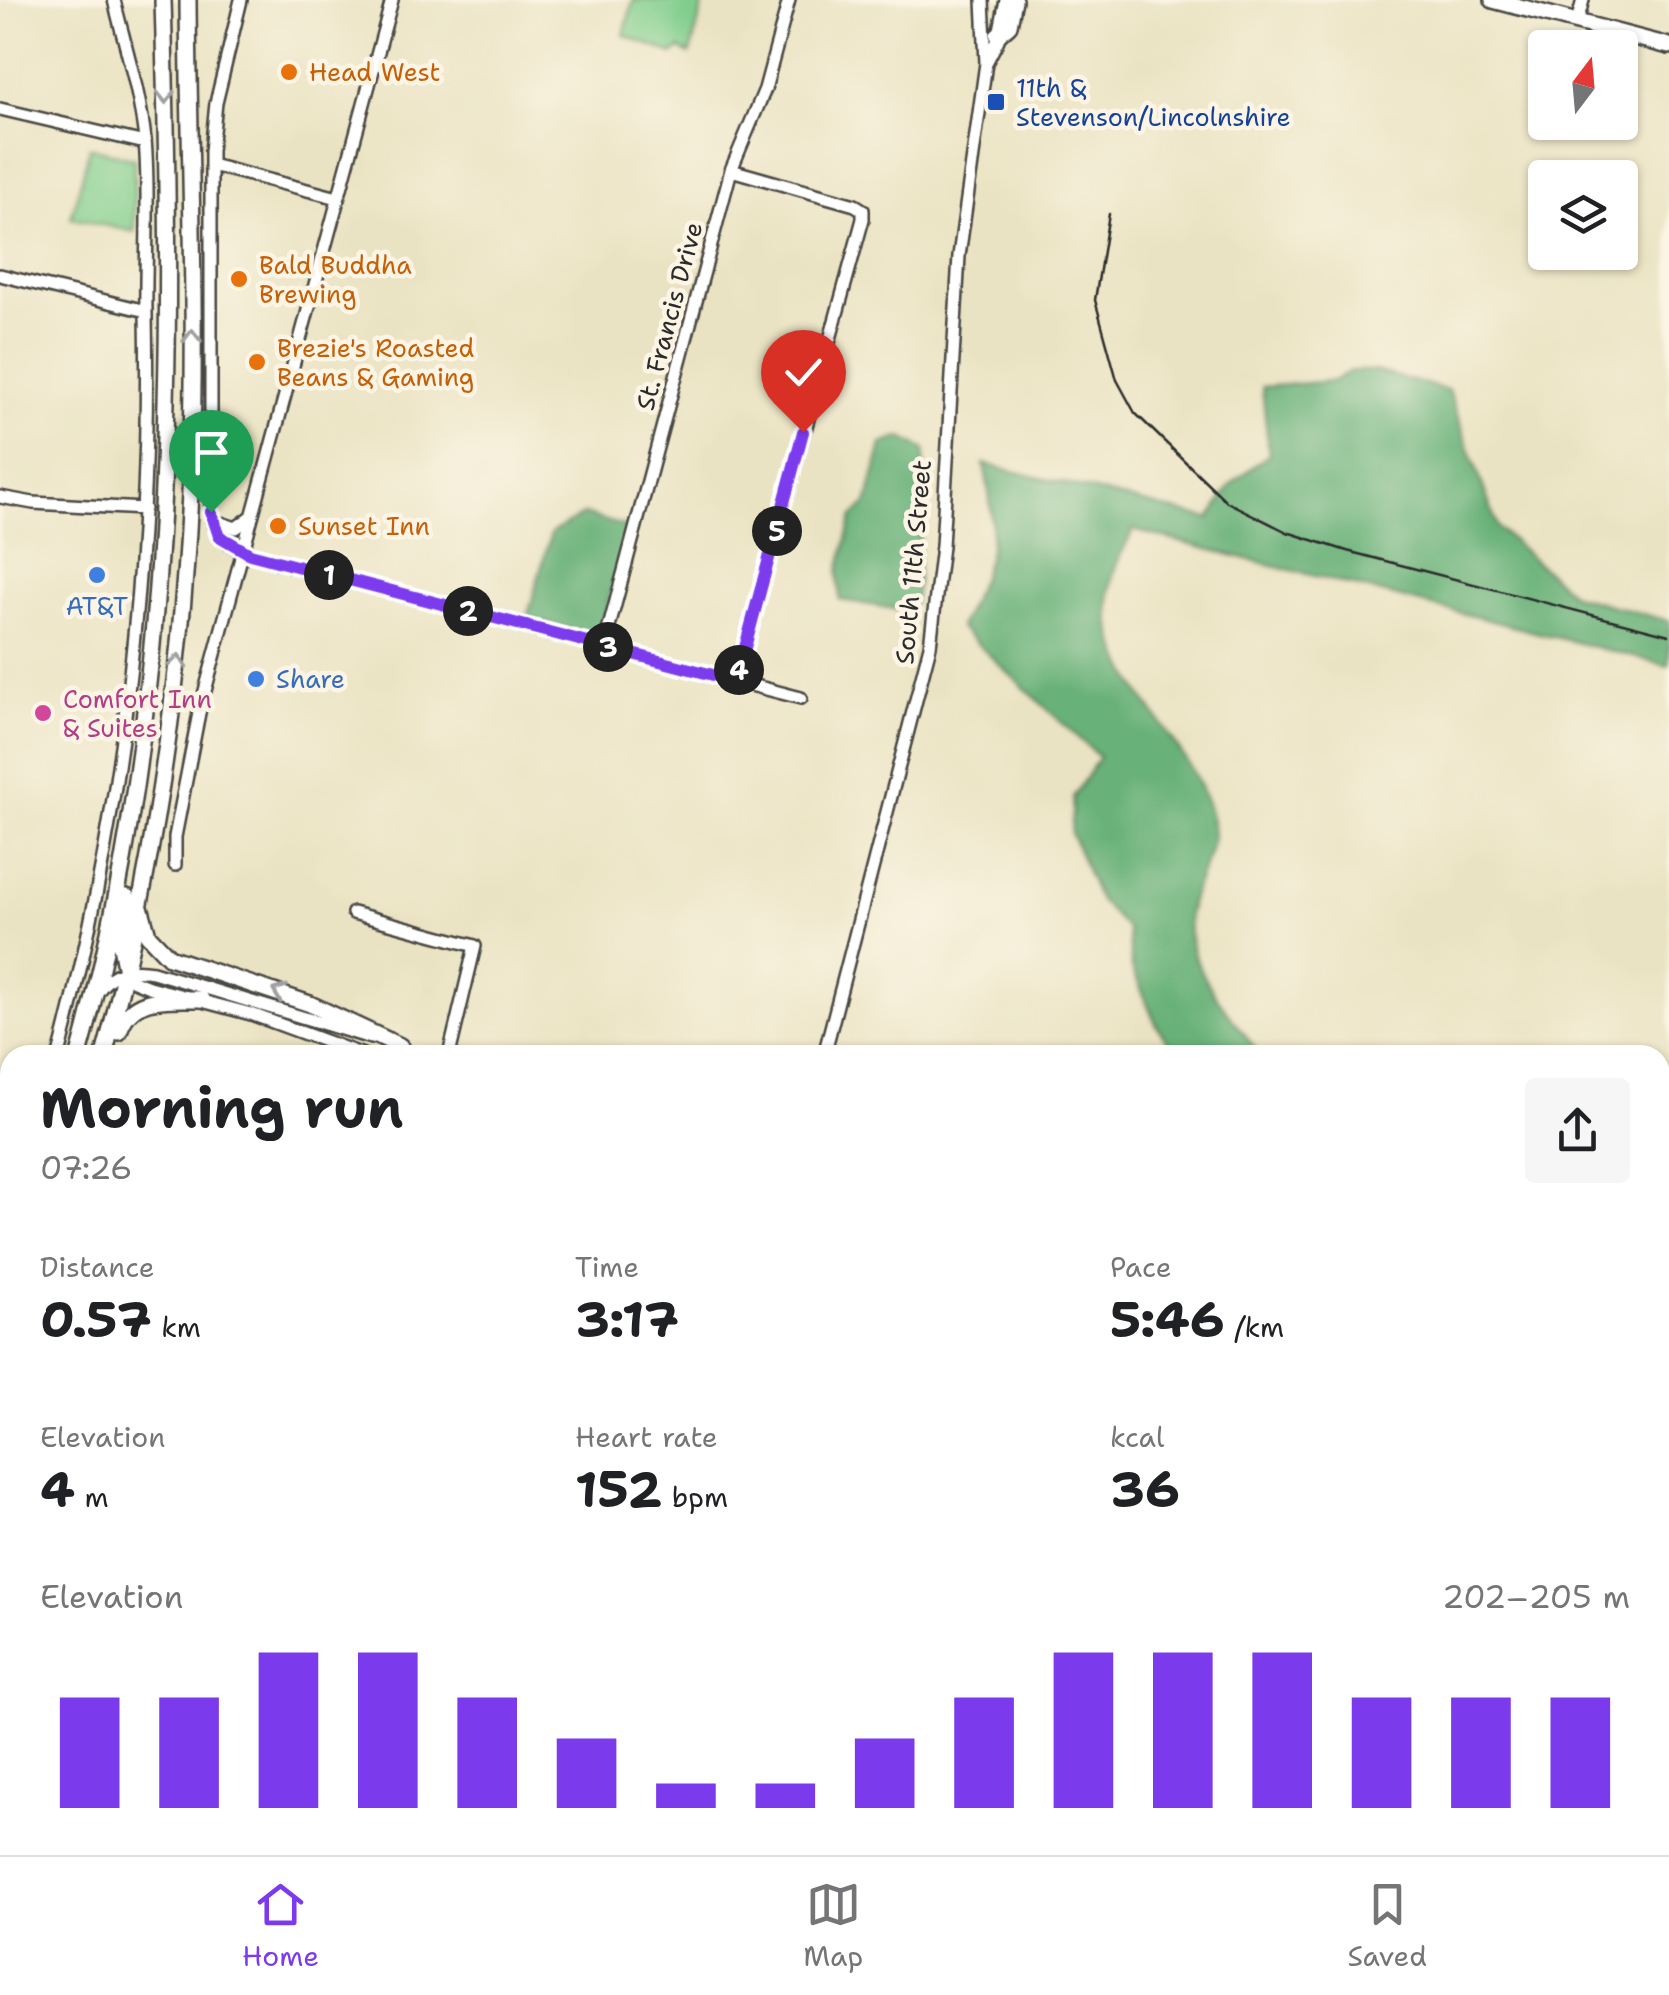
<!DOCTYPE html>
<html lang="en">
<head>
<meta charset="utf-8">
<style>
  body { margin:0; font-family:"Shantell Sans",sans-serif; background:#f6f6f6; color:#202124; height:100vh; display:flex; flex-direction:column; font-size:38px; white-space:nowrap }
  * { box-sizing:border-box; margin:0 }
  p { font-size:32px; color:#757577 }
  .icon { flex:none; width:55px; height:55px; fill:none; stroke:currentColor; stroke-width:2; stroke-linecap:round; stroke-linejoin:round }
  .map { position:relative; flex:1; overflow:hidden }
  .side { position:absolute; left:0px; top:1045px; width:1670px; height:810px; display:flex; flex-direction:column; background:#fff; border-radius:30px 30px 0 0; box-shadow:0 2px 8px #0004 }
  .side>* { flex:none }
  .needle { width:65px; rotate:16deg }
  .tools { position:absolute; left:1528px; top:30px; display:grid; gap:20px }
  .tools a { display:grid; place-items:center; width:110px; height:110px; border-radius:10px; background:#fff; box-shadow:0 2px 8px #0004; font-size:50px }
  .pin { position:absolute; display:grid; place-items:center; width:85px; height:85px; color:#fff; margin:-102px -42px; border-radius:50% 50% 50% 0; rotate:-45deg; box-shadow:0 0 10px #0007 }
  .pin .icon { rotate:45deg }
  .km { position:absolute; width:50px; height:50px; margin:-25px; border-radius:50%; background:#222; color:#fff; font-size:28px; line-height:50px; text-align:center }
  .round { display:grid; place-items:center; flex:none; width:105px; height:105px; border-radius:10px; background:#f6f6f6 }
  .summary { display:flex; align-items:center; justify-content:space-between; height:170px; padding:0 40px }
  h1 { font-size:55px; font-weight:700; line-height:75px }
  .stats { display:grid; grid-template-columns:repeat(3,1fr); gap:15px; height:170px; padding:10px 40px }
  .stats div { display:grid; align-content:center }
  .stats b { font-size:50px; font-weight:700 }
  .stats small { font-size:28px; font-weight:400 }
  .stats p { font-size:28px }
  .chart { height:280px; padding:20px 40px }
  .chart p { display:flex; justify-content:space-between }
  .chart svg { width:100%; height:180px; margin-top:10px; stroke:#7c3aed; stroke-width:6 }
  .tabs { display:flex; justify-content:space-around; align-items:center; height:140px; border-top:2px solid #e0e0e0; background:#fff; font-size:28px; color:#757577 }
  .tabs a { display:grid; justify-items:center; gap:5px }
  .tabs .current { color:#7c3aed }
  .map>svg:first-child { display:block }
  .green { fill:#81ce8c; stroke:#567c5c; stroke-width:2.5 }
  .forest { fill:#68b178; stroke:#4a6e52; stroke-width:2.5 }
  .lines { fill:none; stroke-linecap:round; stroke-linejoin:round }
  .minor-casing { stroke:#484742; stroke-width:16 }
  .major-casing { stroke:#484742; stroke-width:20 }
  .highway-casing { stroke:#484742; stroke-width:22 }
  .minor { stroke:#fff; stroke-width:11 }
  .major { stroke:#fff; stroke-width:15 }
  .highway { stroke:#fff; stroke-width:18 }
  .rail { stroke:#2b2b2b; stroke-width:2.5 }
  .oneway { stroke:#a0a0a0 }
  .route-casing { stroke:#fff; stroke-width:20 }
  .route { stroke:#7c3aed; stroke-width:12 }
  .food-dot { fill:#e8710a; stroke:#fcf5e5; stroke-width:4 }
  .transit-dot { fill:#1a4fb4; stroke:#fcf5e5; stroke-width:4 }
  .shop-dot { fill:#3f7fe0; stroke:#fcf5e5; stroke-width:4 }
  .hotel-dot { fill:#d1479c; stroke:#fcf5e5; stroke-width:4 }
  .labels { text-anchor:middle; stroke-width:9; stroke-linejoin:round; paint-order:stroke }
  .food-label { font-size:25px; fill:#c56008; stroke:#fcf5e5; text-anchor:start }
  .transit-label { font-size:25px; fill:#164399; stroke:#fcf5e5; text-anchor:start }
  .street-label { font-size:25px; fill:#2b2b2b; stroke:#fcf5e5 }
  .shop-label { font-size:25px; fill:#366cbe; stroke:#fcf5e5 }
  .hotel-label { font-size:25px; fill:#b23c85; stroke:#fcf5e5; text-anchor:start }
</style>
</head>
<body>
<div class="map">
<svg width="1669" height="1855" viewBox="0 0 1669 1855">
  <rect width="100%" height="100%" fill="#fcf5e5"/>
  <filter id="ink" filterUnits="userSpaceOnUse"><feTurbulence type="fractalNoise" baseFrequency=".01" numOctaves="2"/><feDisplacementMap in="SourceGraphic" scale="20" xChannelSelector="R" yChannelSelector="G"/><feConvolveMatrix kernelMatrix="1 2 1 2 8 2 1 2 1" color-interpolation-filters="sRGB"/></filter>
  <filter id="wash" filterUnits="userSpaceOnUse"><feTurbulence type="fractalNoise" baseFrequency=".0048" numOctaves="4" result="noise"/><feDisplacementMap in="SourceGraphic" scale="40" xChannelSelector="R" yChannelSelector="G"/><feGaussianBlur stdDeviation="2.25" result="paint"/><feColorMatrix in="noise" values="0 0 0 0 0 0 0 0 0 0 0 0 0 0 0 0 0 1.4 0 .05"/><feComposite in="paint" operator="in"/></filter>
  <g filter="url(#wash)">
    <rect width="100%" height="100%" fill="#eae3c3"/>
    <!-- green -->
    <path class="green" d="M633,0H704L690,54L680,49L673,54L624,35Z
      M90,147L134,159L135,232L71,218Z
      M1669,1652V1769L1660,1798V1654Z
      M1500,1845H1642L1638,1855H1498Z"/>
    <!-- forest -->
    <path class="forest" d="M1350,371H1375L1448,390L1498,528L1573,595L1669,621V666L1133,530C1126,545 1115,563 1112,579C1090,678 1200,737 1213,828C1215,846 1199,876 1193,894C1172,956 1226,1008 1260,1055H1177L1157,1026L1132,968L1127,929L1099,900L1071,834L1073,797L1099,757L959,627C993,558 999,541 984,464L1210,519L1231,484L1269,454L1262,387L1333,381Z
      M901,437L925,450L917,586L914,603L907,611L840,600L838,574L853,516L867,504L882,444Z
      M584,514L629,528L599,637L527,618L551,533Z
      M1660,1422L1669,1438V1652L1660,1654Z"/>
  </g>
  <g filter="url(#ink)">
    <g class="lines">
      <!-- minor casing -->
      <g class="minor-casing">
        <path id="minor" d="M241,0L216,103L211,151V512C215,554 266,558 300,568L801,698
          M983,0L986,63
          M1577,22L1583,0
          M0,109L145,143
          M211,165L338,198
          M731,170L855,205L863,210V219L736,681
          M0,275L146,311
          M0,497L33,503L144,509
          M212,520L236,528L251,517
          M604,646L731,170L765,89L789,0
          M175,865V837L199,713L392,0
          M353,913L475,946L449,1055
          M126,971L134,981L149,987L251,1014L363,1055
          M98,991C112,971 130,968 153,972L371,1038
          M59,1055C123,813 151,565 146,314C145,256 150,198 145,140C140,92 125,46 114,0
          M824,1055L930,646L942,546L959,256L986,63L998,40L1006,0
          M0,1213L10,1195
          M840,1845L842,1855"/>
      </g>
      <!-- major casing -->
      <g class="major-casing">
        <path id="major" d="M1493,0L1669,46
          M998,35L1009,25L1014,0
          M141,910L148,935L169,957L310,1004L400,1046
          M126,971L119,936L127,897
          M119,1032C130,993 168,1000 201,999
          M79,1055C175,710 173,355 163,0
          M104,1055C156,864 183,668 191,471C197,314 189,157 188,0
          M0,1313L10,1278
          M0,1345L10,1307"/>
      </g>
      <!-- highway casing -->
      <g class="highway-casing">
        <path id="highway" d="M0,1374V1387
          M0,1435L10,1399
          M0,1464L10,1428
          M0,1722L10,1727
          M0,1766H10
          M102,1845L104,1855
          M119,1845L121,1855"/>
      </g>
      <!-- minor -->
      <use href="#minor" class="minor"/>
      <!-- major -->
      <use href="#major" class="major"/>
      <!-- highway -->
      <use href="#highway" class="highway"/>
      <!-- rail -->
      <path class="rail" d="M1109,214L1095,300L1117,380L1135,413L1227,502L1287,532L1347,551L1669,635"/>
    </g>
    <!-- one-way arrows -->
    <defs><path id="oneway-chevron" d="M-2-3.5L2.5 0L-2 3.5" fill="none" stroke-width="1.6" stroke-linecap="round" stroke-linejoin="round" transform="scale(2.5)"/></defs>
    <g class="oneway">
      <use href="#oneway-chevron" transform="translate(166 97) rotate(89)"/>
      <use href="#oneway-chevron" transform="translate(192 336) rotate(-91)"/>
      <use href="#oneway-chevron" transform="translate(178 661) rotate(-84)"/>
      <use href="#oneway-chevron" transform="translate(279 992) rotate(-159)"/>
    </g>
  </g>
  <g class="lines" filter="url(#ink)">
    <!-- route casing -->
    <g class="route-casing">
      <path id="route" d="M211,512L219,536L250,554L736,681L803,432"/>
    </g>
    <!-- route -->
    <use href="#route" class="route"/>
  </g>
  <!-- markers -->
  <g class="food-dot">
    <circle cx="289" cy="72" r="10"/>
    <circle cx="239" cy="279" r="10"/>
    <circle cx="257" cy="362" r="10"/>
    <circle cx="278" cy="526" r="10"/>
  </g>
  <rect class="transit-dot" x="986" y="92" width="20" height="20" rx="5"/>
  <g class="shop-dot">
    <circle cx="97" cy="575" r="10"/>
    <circle cx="256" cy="679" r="10"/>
  </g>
  <circle class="hotel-dot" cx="43" cy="713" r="10"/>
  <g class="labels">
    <!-- food labels -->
    <g class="food-label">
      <text x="309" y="81">Head West</text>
      <text x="259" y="274">Bald Buddha<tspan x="259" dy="29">Brewing</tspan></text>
      <text x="277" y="357">Brezie's Roasted<tspan x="277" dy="29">Beans &amp; Gaming</tspan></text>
      <text x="298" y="535">Sunset Inn</text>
    </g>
    <!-- transit labels -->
    <g class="transit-label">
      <text x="1016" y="97">11th &amp;<tspan x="1016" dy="29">Stevenson/Lincolnshire</tspan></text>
    </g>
    <!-- street labels -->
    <g class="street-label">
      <text transform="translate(669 316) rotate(-75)" y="9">St. Francis Drive</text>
      <text transform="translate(913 562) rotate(-85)" y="9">South 11th Street</text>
    </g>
    <!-- shop labels -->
    <g class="shop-label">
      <text x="97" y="615">AT&amp;T</text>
      <text x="276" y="688" text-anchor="start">Share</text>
    </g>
    <!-- hotel labels -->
    <g class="hotel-label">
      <text x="63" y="708">Comfort Inn<tspan x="63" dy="29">&amp; Suites</tspan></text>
    </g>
  </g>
</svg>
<div class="tools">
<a><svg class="needle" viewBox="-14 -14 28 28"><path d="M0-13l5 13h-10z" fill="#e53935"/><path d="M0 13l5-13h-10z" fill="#757577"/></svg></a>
<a><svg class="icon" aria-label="layers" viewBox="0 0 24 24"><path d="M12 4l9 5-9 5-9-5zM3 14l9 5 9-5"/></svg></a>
</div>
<div class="pin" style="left:211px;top:512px;background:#1e9e55"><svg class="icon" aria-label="arrive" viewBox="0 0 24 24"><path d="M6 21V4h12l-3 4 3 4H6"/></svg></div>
<div class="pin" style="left:803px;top:432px;background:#d93025"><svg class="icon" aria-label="check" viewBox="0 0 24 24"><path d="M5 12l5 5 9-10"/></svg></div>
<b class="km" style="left:329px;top:575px">1</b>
<b class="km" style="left:468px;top:611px">2</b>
<b class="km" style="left:608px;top:647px">3</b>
<b class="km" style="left:739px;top:670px">4</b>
<b class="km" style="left:777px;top:531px">5</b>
<section class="side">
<div class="summary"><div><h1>Morning run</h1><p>07:26</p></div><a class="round"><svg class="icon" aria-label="share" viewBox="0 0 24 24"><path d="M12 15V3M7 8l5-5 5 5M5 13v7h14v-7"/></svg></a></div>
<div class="stats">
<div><p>Distance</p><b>0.57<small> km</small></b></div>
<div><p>Time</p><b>3:17</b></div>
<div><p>Pace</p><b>5:46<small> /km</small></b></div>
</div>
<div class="stats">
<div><p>Elevation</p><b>4<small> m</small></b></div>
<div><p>Heart rate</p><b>152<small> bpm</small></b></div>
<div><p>kcal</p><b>36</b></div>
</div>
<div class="chart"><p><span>Elevation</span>202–205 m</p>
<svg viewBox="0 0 160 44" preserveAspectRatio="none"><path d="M5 44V17M15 44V17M25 44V6M35 44V6M45 44V17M55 44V27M65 44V38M75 44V38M85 44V27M95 44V17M105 44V6M115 44V6M125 44V6M135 44V17M145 44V17M155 44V17"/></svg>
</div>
</section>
</div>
<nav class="tabs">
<a class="current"><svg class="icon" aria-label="home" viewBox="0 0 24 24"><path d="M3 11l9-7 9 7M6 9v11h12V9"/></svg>Home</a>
<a><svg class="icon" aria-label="map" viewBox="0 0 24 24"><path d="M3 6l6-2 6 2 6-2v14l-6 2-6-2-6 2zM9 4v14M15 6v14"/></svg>Map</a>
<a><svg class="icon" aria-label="saved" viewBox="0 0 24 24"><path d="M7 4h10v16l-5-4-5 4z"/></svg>Saved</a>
</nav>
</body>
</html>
